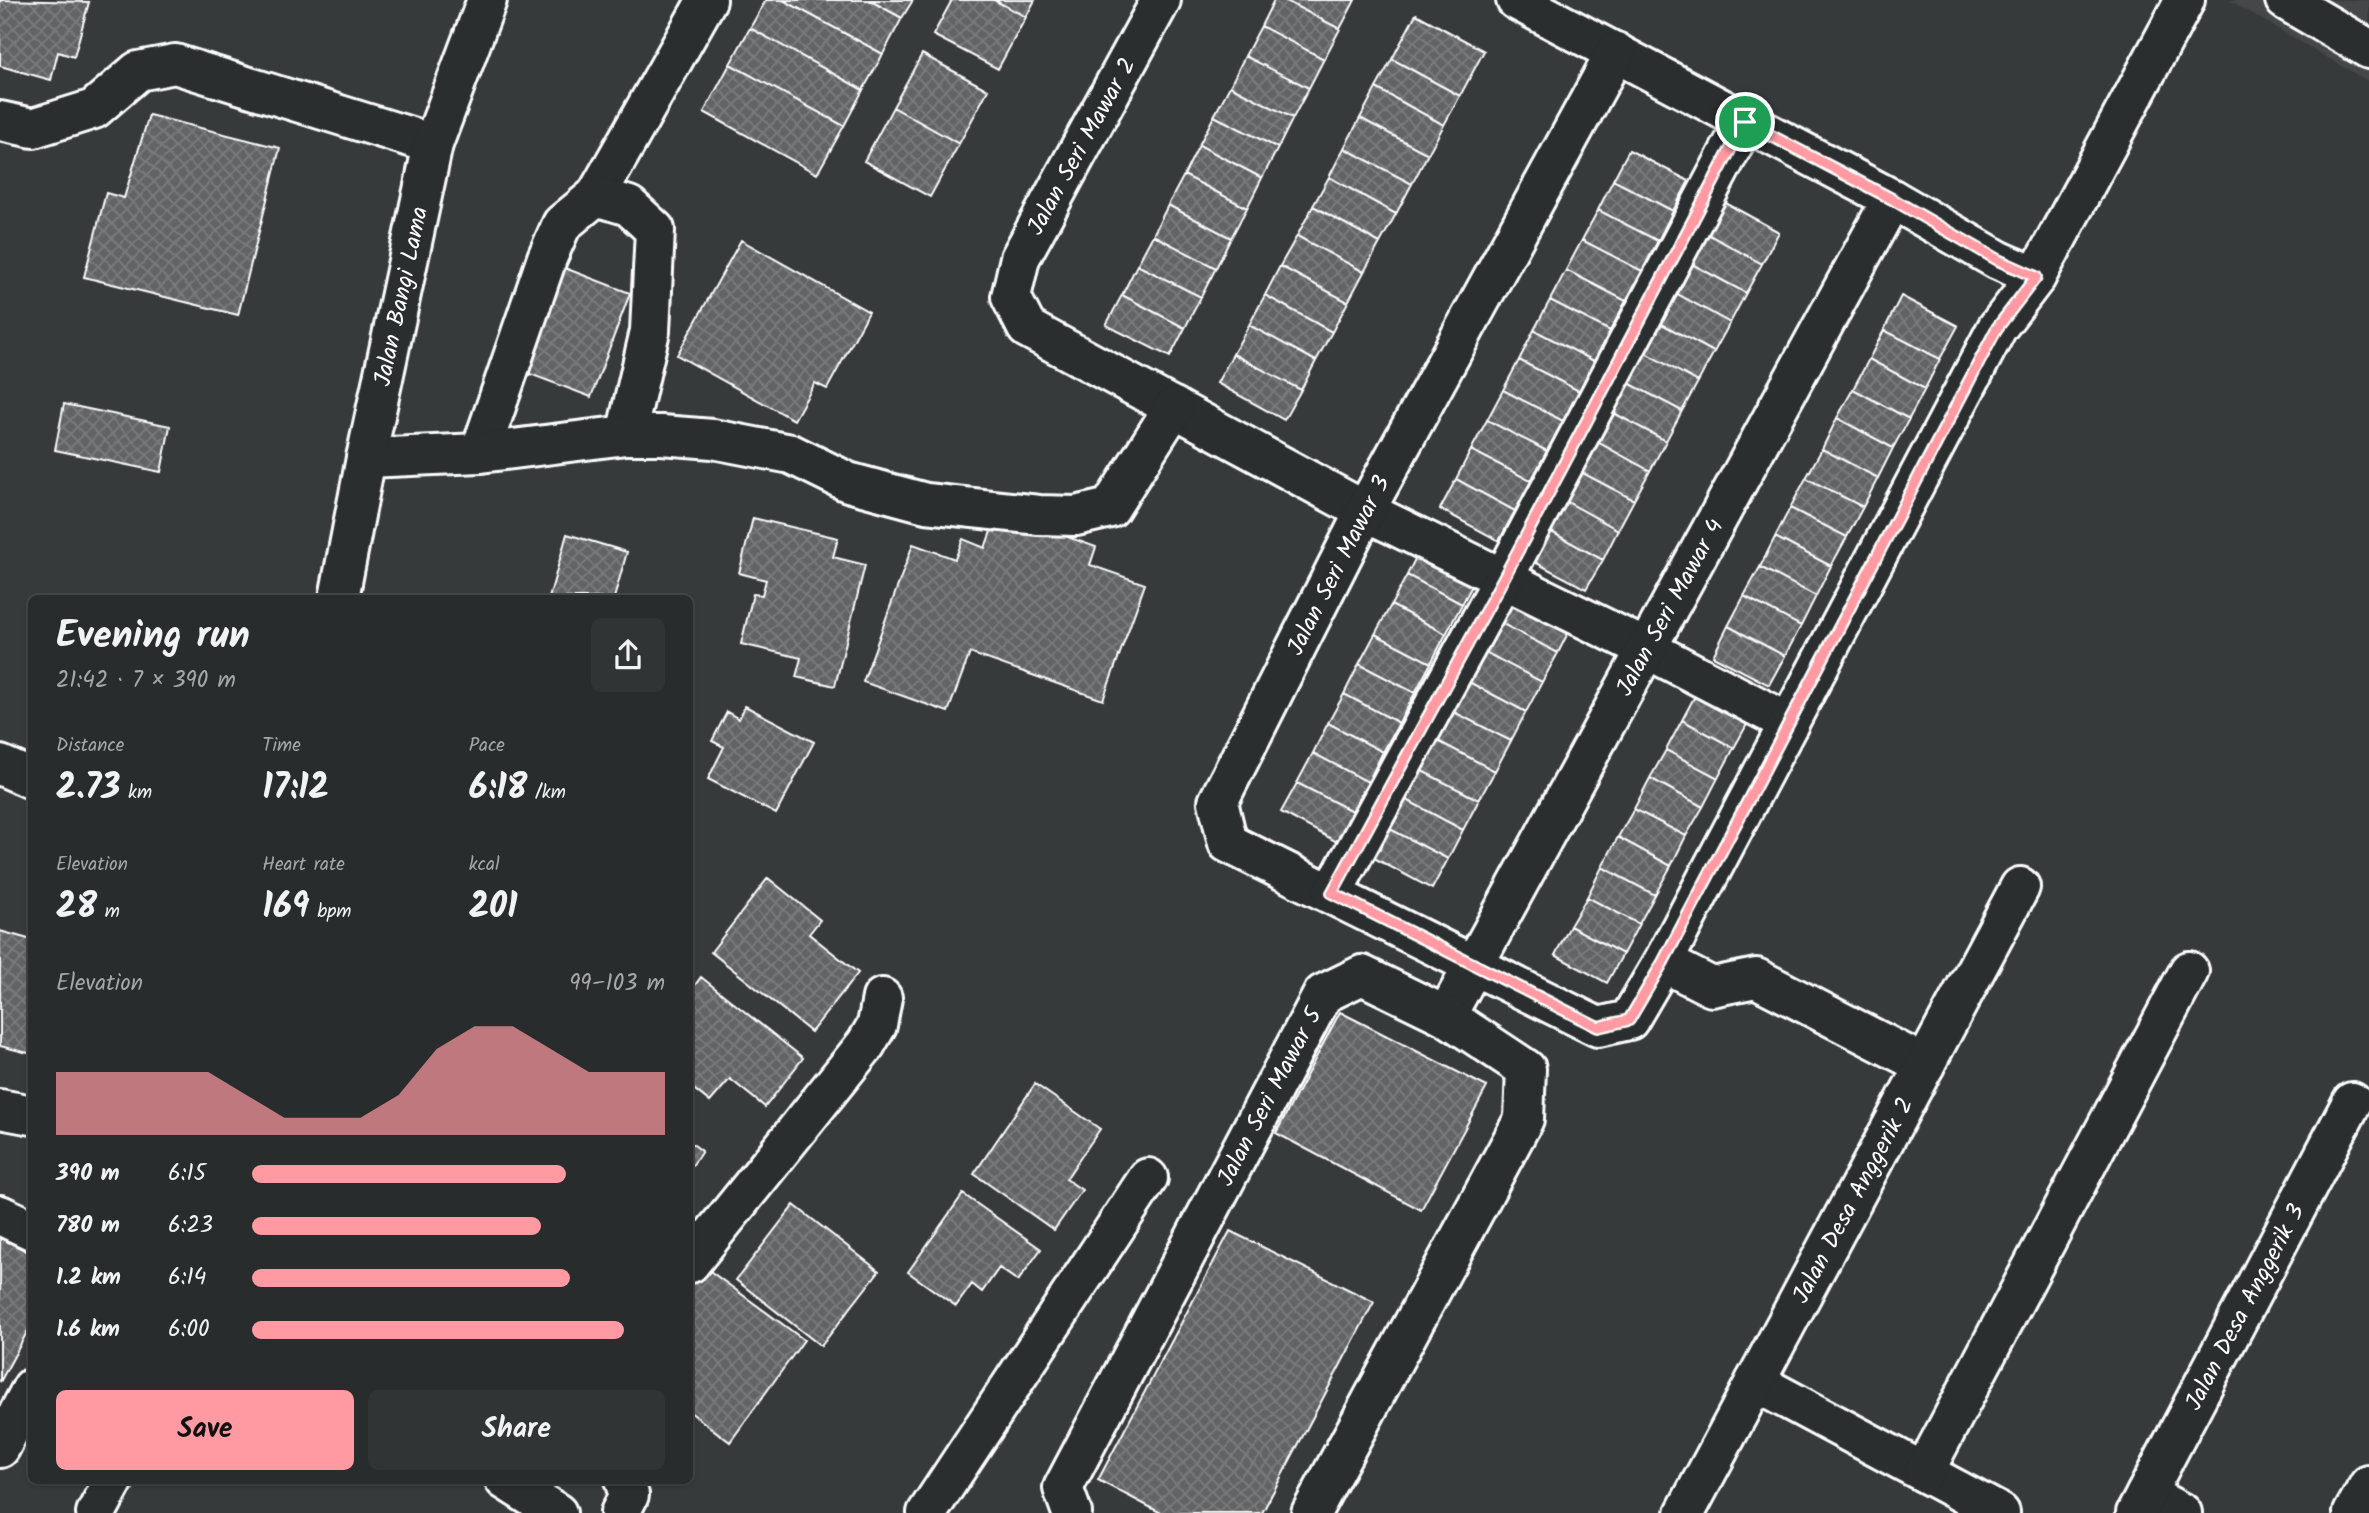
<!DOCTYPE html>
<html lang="en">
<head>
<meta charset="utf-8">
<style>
  body { margin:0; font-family:Kalam,sans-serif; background:#313434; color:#f1f3f6; height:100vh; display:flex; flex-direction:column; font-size:26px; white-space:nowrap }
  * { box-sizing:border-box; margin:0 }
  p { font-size:23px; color:#a5a7a9 }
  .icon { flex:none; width:38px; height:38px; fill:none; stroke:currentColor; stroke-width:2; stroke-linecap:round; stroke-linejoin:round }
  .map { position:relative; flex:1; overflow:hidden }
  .drawer { position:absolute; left:28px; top:595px; width:665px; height:889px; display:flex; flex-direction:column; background:#292c2c; border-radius:10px; box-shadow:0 2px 5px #0004,0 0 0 2px #454848 }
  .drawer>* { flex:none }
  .pin { position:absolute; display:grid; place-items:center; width:60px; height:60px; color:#fff; margin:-30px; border:4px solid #fff; border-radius:50%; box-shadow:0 2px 7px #0007 }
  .round { display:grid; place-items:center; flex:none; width:74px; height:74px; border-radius:10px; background:#313434 }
  .head { display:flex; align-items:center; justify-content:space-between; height:119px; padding:0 28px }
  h1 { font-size:38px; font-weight:700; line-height:52px }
  .metrics { display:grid; grid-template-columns:repeat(3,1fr); gap:10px; height:119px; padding:7px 28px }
  .metrics div { display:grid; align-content:center }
  .metrics b { font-size:35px; font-weight:700 }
  .metrics small { font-size:19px; font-weight:400 }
  .metrics p { font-size:19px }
  .chart { height:196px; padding:14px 28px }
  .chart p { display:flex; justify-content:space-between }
  .chart svg { width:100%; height:126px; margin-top:7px; fill:#ff9aa2; opacity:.7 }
  .action { display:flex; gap:14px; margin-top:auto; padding:14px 28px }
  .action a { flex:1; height:80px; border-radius:10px; background:#ff9aa2; color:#111; font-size:28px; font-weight:700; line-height:80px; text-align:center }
  .action a+a { background:#313434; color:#f1f3f6 }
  ul { padding:0 28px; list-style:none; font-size:23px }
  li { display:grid; grid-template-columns:112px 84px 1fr; align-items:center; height:52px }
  li i { height:18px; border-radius:9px; background:#ff9aa2 }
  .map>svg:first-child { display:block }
  .built { fill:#444748 }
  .building { fill:url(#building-cross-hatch); stroke:#fff; stroke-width:2 }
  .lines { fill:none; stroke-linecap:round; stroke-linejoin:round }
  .minor-casing { stroke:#fff; stroke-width:44 }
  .major-casing { stroke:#fff; stroke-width:44 }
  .minor { stroke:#2a2d2e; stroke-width:38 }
  .major { stroke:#2a2d2e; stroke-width:38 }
  .route-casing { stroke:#fff; stroke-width:14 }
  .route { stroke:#ff9aa2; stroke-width:9 }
  .labels { text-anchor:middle; stroke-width:5; stroke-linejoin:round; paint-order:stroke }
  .street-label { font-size:24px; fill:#fff; stroke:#2a2d2e }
</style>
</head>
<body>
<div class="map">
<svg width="2369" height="1513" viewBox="0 0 2369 1513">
  <defs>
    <pattern id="building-cross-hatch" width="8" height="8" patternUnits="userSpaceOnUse" patternTransform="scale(1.75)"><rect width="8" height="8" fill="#636465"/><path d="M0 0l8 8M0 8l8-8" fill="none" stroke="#7a7b7c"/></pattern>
  </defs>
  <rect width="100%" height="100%" fill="#373a3b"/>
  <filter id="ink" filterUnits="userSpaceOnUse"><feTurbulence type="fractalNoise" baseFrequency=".0143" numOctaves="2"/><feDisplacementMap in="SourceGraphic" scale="14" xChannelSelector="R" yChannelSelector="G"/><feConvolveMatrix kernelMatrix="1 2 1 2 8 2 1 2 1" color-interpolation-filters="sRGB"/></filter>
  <g filter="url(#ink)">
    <!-- built -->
    <path class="built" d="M2229,0H2369V82Z"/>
    <!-- building -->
    <path class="building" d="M0,0L89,2L74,57L58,52L51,80L0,66Z
      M766,0H783L883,54L863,90L750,28Z
      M783,0H869L902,18L883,54Z
      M869,0H913L902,18Z
      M952,0H994L1026,17L998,69L933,35Z
      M994,0H1035L1026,17Z
      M1274,0H1284L1340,29L1324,59L1261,26Z
      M1284,0H1355L1340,29Z
      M1416,14L1484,51L1460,96L1392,59Z
      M1261,26L1324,59L1309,88L1245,56Z
      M750,28L863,90L844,126L730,64Z
      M922,54L988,90L959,144L893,107Z
      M1245,56L1309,88L1293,118L1230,86Z
      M1392,59L1460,96L1444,125L1376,88Z
      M730,64L844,126L817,174L704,112Z
      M1230,86L1293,118L1278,148L1214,116Z
      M1376,88L1444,125L1428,154L1360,118Z
      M893,107L959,144L930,197L864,161Z
      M149,115L280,148L238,315L84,277L106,193L124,198Z
      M1214,116L1278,148L1262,178L1199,145Z
      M1360,118L1428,154L1412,184L1344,148Z
      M1199,145L1262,178L1247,208L1184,175Z
      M1344,148L1412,184L1396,214L1329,177Z
      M1629,150L1689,181L1673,211L1613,180Z
      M1184,175L1247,208L1231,238L1168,205Z
      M1329,177L1396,214L1380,243L1313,206Z
      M1613,180L1673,211L1658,241L1598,210Z
      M1722,201L1779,232L1762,264L1706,233Z
      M1168,205L1231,238L1216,268L1153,235Z
      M1313,206L1380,243L1364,272L1297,236Z
      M1598,210L1658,241L1642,271L1582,240Z
      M1706,233L1762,264L1746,293L1690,263Z
      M1153,235L1216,268L1201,297L1137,265Z
      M1297,236L1364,272L1348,302L1280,266Z
      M741,240L869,312L827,389L815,383L794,420L677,355Z
      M1582,240L1642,271L1626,301L1566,270Z
      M1690,263L1746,293L1730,323L1674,292Z
      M1137,265L1201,297L1185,328L1122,295Z
      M1280,266L1348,302L1332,332L1265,295Z
      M562,267L630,293L591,397L522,371Z
      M1566,270L1626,301L1610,331L1550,300Z
      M1674,292L1730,323L1714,352L1658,322Z
      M1122,295L1185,328L1170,357L1106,325Z
      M1265,295L1332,332L1316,361L1249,325Z
      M1901,296L1958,326L1940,359L1884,330Z
      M1550,300L1610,331L1594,361L1534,330Z
      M1658,322L1714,352L1698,382L1642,351Z
      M1249,325L1316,361L1301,390L1233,354Z
      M1534,330L1594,361L1579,391L1519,360Z
      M1884,330L1940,359L1925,389L1869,359Z
      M1642,351L1698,382L1682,411L1625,381Z
      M1233,354L1301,390L1284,420L1217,383Z
      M1869,359L1925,389L1909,419L1853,389Z
      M1519,360L1579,391L1563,421L1503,390Z
      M1625,381L1682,411L1666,441L1610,411Z
      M1853,389L1909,419L1893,448L1837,418Z
      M1503,390L1563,421L1547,451L1487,420Z
      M64,404L170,426L161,472L55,450Z
      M1610,411L1666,441L1650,471L1594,440Z
      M1837,418L1893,448L1878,478L1822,449Z
      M1487,420L1547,451L1531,481L1471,450Z
      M1594,440L1650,471L1634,500L1577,470Z
      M1822,449L1878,478L1863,507L1806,478Z
      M1471,450L1531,481L1515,511L1456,479Z
      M1577,470L1634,500L1618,530L1562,499Z
      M1806,478L1863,507L1847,537L1790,508Z
      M1456,479L1515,511L1499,541L1440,509Z
      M1562,499L1618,530L1603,560L1546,529Z
      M1790,508L1847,537L1831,566L1775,537Z
      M998,512L1096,547L1090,565L1145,584L1103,700L970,653L948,712L863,682L913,544L955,559L963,539L985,548Z
      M753,518L838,538L833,557L865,565L835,686L796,677L801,658L741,644L753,594L762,595L766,580L739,573Z
      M1546,529L1603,560L1586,589L1529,559Z
      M567,534L627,552L614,598H549Z
      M1775,537L1831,566L1816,596L1760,567Z
      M1422,545L1478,575L1462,604L1407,575Z
      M1760,567L1816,596L1801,626L1744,596Z
      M1407,575L1462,604L1446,634L1391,605Z
      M1515,592L1573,623L1558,653L1499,622Z
      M1744,596L1801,626L1785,656L1728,626Z
      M1391,605L1446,634L1431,663L1375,634Z
      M1499,622L1558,653L1542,682L1483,651Z
      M1728,626L1785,656L1769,685L1713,656Z
      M1375,634L1431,663L1415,693L1359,664Z
      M1483,651L1542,682L1526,712L1467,681Z
      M1359,664L1415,693L1399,723L1344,694Z
      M1467,681L1526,712L1511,741L1452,711Z
      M1698,690L1750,719L1734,748L1682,720Z
      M1344,694L1399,723L1383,752L1328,723Z
      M745,706L814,742L776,814L708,779L724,747L712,741L727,712L739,719Z
      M1452,711L1511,741L1495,771L1436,740Z
      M1682,720L1734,748L1718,778L1666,750Z
      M1328,723L1383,752L1368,782L1313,753Z
      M1436,740L1495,771L1479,800L1420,770Z
      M1666,750L1718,778L1703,807L1650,778Z
      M1313,753L1368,782L1352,811L1297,783Z
      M1420,770L1479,800L1463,830L1405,799Z
      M1650,778L1703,807L1686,836L1634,809Z
      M1297,783L1352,811L1337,842L1281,812Z
      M1405,799L1463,830L1448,859L1390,829Z
      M1634,809L1686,836L1671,866L1618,837Z
      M1390,829L1448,859L1432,889L1374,858Z
      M1618,837L1671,866L1655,895L1602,867Z
      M1602,867L1655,895L1639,924L1587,897Z
      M768,878L820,920L809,934L858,973L811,1032L711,952Z
      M1587,897L1639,924L1623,954L1570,926Z
      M1570,926L1623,954L1607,983L1555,955Z
      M0,931L32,940V1054L0,1046Z
      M701,977L803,1058L765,1107L730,1079L710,1102L690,1086V992Z
      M1340,1012L1487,1087L1421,1210L1276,1133Z
      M1035,1084L1100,1129L1066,1179L1082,1190L1054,1230L974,1174Z
      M690,1142L702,1151L690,1169Z
      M963,1194L1041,1249L1018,1281L999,1268L982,1292L972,1284L956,1306L908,1272Z
      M794,1205L879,1271L821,1346L736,1280Z
      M1230,1231L1374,1302L1262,1513H1161L1098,1480Z
      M0,1237L32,1254V1323L0,1382Z
      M699,1263L804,1340L730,1442L690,1412V1276Z"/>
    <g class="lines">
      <!-- minor casing -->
      <g class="minor-casing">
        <g id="minor">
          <path d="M1161,0L1020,258L1011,297L1027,328L1365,511L1647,649L1789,723"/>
          <path d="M1516,0L1892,199L1998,260L2036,277"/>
          <path d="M2285,0L2369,49"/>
          <path d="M1616,52L1365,511L1218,802L1228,843L1598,1027L1629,1020L1663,962L1997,328L2036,277L2185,0"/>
          <path d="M0,121L33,128L94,109L138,71L175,64L433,144"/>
          <path d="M596,196L707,0"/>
          <path d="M480,453L547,258L562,224L596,196L629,206L655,230L650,331L626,435"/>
          <path d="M366,458L480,453L626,435H661L713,439L791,454L848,482L926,503L1039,515L1076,516L1110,508L1174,407"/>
          <path d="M0,765L32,779"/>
          <path d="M1332,893L1503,579L1745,122"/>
          <path d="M1663,962L1712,987L1756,978L1925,1065"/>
          <path id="s1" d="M1446,1016L1892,199"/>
          <path d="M0,1109L32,1115"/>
          <path d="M0,1215L32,1230"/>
          <path d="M690,1263L866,1044L877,1025L882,998"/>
          <path d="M1755,1382L2000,1513"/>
          <path d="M0,1448L32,1388"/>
          <path d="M1924,1472L2189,971"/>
          <path d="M2146,1494L2182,1513"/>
          <path d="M96,1513L114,1480"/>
          <path d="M620,1513L629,1495L624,1480"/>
          <path d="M927,1513L1148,1178"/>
          <path id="s2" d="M1072,1513L1063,1488L1323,994L1362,975L1446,1016L1526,1069L1524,1119L1311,1513"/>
          <path id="s3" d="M1685,1513L2020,887"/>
          <path id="s4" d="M2136,1513L2352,1102"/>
          <path d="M2353,1513L2369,1485"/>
        </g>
      </g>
      <!-- major casing -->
      <g class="major-casing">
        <g id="major">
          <path id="s5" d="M339,598L366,458L433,144L487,0"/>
          <path d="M505,1480L557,1513"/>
        </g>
      </g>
      <!-- minor -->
      <use href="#minor" class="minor"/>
      <!-- major -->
      <use href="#major" class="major"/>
    </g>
  </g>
  <g class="lines" filter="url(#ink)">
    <!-- route casing -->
    <g class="route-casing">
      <path id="route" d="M1745,122L1892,199L1998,260L2036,277L1997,328L1663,962L1629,1020L1598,1027L1332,893L1503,579Z"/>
    </g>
    <!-- route -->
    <use href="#route" class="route"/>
  </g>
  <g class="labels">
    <!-- street labels -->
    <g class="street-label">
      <text transform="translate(1081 146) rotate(-61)" y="8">Jalan Seri Mawar 2</text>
      <text dy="8" stroke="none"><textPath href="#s5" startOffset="308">Jalan Bangi Lama</textPath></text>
      <text transform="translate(1338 565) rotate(-63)" y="8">Jalan Seri Mawar 3</text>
      <text dy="8" stroke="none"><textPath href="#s1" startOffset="466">Jalan Seri Mawar 4</textPath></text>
      <text dy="8" stroke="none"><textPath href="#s2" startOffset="469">Jalan Seri Mawar 5</textPath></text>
      <text dy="8" stroke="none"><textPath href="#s3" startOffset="355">Jalan Desa Anggerik 2</textPath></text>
      <text dy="8" stroke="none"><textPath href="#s4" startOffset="233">Jalan Desa Anggerik 3</textPath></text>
    </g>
  </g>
</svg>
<div class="pin" style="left:1745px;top:122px;background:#1e9e55"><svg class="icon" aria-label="arrive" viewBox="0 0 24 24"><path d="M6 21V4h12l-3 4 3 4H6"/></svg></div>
<section class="drawer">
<div class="head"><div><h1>Evening run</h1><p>21:42 · 7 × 390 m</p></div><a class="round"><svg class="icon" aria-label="share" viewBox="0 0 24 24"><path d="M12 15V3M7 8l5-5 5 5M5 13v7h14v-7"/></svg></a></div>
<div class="metrics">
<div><p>Distance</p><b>2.73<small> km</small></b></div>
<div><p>Time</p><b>17:12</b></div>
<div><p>Pace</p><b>6:18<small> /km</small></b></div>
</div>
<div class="metrics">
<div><p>Elevation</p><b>28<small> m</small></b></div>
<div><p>Heart rate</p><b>169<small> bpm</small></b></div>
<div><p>kcal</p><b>201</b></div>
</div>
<div class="chart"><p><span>Elevation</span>99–103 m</p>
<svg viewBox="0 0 160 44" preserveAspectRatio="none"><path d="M0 44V22L10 22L20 22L30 22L40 22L50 30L60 38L70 38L80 38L90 30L100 14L110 6L120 6L130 14L140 22L150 22L160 22V44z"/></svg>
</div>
<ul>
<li><b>390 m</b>6:15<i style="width:76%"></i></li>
<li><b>780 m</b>6:23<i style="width:70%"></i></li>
<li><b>1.2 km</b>6:14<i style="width:77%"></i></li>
<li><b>1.6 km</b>6:00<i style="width:90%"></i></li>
</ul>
<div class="action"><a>Save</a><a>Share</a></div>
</section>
</div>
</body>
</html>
